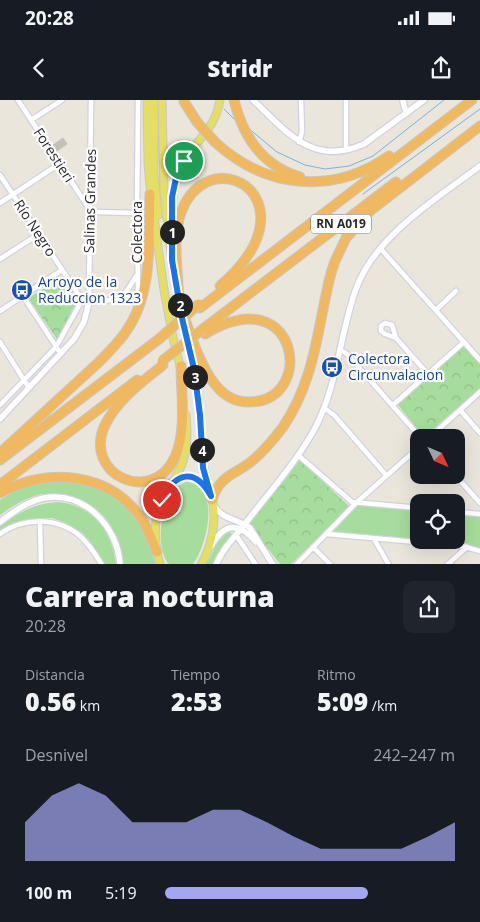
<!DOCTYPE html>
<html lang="es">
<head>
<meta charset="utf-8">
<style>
  body { margin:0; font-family:"Open Sans",sans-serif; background:#20242c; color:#f1f3f6; height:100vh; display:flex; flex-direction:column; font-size:19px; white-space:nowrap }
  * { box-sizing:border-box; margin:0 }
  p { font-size:16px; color:#9ea1a6 }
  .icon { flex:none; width:28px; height:28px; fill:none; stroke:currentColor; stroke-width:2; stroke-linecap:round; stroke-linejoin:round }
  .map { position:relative; height:464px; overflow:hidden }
  .details { display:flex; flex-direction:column; background:#171b24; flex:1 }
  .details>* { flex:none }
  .needle { width:32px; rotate:134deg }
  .buttons { position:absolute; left:410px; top:329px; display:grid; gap:10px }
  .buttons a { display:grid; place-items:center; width:55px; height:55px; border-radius:10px; background:#171b24; box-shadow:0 5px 20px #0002; font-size:25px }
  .pin { position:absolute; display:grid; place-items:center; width:42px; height:42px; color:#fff; margin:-21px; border:2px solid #fff; border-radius:50%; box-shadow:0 1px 5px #0007 }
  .km { position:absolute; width:25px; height:25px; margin:-12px; border-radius:50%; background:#222; color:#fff; font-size:14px; line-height:25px; text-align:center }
  .round { display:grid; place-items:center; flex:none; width:52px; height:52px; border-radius:10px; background:#20242c }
  .headline { display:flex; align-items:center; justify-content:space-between; height:85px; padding:0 25px }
  h1 { font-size:28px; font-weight:800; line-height:38px }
  .stats { display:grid; grid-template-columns:repeat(3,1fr); gap:8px; height:85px; padding:5px 25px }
  .stats div { display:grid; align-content:center }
  .stats b { font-size:25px; font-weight:800 }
  .stats small { font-size:14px; font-weight:400 }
  .stats p { font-size:14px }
  .chart { height:140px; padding:10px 25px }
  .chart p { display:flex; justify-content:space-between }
  .chart svg { width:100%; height:90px; margin-top:5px; fill:#a4a6f1; opacity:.7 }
  ul { padding:0 25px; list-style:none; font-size:16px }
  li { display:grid; grid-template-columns:80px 60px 1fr; align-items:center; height:38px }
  li i { height:12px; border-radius:6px; background:#a4a6f1 }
  .status { display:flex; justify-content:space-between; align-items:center; height:35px; padding:0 25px; background:#171b24; direction:ltr }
  .status svg { height:14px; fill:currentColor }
  header { display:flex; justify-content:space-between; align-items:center; height:65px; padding:0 25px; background:#171b24; font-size:22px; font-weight:800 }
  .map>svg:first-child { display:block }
  .grass { fill:#a6dd9c }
  .forest { fill:url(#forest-crowns) }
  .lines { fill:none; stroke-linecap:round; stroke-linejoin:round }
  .stream { stroke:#76b3e4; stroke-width:1 }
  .building { fill:#c2c0b8; stroke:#c5c2b5 }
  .minor-casing { stroke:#d1d1e1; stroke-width:7 }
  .tertiary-casing { stroke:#d1d1e1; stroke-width:8 }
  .primary-casing { stroke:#c7c7c7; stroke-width:9 }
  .motorway-casing { stroke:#c7c7c7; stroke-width:11 }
  .minor { stroke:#fff; stroke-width:4.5 }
  .tertiary { stroke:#fff; stroke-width:5.5 }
  .primary { stroke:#e5de65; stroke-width:7 }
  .motorway { stroke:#f1b95f; stroke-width:9 }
  .motorway-bridge-casing { stroke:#c7c7c7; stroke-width:11; stroke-linecap:butt }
  .motorway-bridge { stroke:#f1b95f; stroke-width:9 }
  .route-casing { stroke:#fff; stroke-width:10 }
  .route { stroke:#1a73e8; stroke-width:6 }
  .labels { text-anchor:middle; stroke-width:4.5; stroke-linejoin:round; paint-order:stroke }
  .shield { fill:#fff; stroke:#696969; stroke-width:1 }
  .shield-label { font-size:12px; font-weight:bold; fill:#292929 }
  .street-label { font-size:14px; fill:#292929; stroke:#fff }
  .transit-label { font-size:14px; fill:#164399; stroke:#fff; text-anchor:start }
</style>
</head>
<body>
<div class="status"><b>20:28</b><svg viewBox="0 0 49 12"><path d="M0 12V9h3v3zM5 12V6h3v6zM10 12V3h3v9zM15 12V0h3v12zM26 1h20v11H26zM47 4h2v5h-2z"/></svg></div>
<header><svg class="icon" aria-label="back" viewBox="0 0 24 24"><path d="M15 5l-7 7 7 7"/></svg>Stridr<svg class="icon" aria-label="share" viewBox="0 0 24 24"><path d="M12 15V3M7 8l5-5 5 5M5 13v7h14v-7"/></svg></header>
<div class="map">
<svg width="480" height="465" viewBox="0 0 480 465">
  <defs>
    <pattern id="forest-crowns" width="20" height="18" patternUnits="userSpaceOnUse" patternTransform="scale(1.25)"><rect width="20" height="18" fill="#a6dd9c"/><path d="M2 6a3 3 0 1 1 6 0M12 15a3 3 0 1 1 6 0" fill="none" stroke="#8fbe86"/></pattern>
  </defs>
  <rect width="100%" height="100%" fill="#eae6dc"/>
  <!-- grass -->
  <path class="grass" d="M48,381C58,381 69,380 79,382C96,385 125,400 135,415C146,429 151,447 155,464H122C121,422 89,391 45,394C29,395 13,406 0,415V400L23,386Z
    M186,382C222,383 207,447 193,464H169C153,447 161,389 186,382Z
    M58,402C93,405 112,431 116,464H105L89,440L82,433L66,423L52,418L31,420L13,423L0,432V426C20,412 33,404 58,402Z
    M358,405L419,411V440H456V415L480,417V449L470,445L334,433L333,430Z
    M229,431L232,434L231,436L213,464L205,465L210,458L219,437Z"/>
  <!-- forest -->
  <path class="forest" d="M62,178L77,201L57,239L28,198Z
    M462,245L480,264V288L424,337L397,304Z
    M300,360L350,407L291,464H280L248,424Z"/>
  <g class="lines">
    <!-- stream -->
    <path class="stream" d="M224,9L234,19
      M248,28L277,52L305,65L325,69L349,66L373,56L444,0
      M363,94L480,9"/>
  </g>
  <!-- building -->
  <path class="building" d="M63,38L67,44L57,51L53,45Z"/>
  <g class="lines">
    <!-- minor casing -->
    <g class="minor-casing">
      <path id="minor" d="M18,0L90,110L95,112L137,113
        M346,0V50
        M31,20L62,0
        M299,42L302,32L301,0
        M0,75L82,200C88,203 92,202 98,202C120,200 126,195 136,176
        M0,103L59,64
        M380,148L480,260
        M0,159L39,134
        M23,196L61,254
        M89,202L91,0
        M136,205L138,188L137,113L138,0
        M436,210L456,191
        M0,211L62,170
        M385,223L392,225L396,238L385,234L381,231V226Z
        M396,238L428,274
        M0,242L29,288
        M341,250L347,254L421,338
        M0,305L56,247L82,200
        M393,305L464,242
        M324,308L334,315L386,375
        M460,310L480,333
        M429,338L480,292
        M298,355L352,402L419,408
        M455,375L480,403
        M456,412L480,414
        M40,422L41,465
        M0,434C23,417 58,417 80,436C89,444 96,455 102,465
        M327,434L462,446L480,451
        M236,435L256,465
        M374,439L389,465
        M313,447L331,465
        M296,465L356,403L419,347
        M447,465L467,447"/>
    </g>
    <!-- tertiary casing -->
    <g class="tertiary-casing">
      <path id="tertiary" d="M253,0C287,32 313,67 364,44L424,0
        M403,0L404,6L407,13
        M0,319L74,239L84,222L89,202
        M213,405C226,422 235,417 250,428L273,465
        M0,422C13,412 28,401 44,398C85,391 118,427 120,465
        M211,446C225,422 239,422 256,442
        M216,465C222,449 234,438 244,425C268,394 295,364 314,330C338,286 339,236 356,189C375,136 436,99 480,66"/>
    </g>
    <!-- primary casing -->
    <g class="primary-casing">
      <path id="primary" d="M147,0L148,63L151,97
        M154,0V73L158,116
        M162,0L164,93L173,171
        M153,110L164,190L173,238L181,270
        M172,129C171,101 173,77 189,54C203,33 215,27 220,0
        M184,226C189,248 195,270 198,293C201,316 200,338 203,361C204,374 209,386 212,398C217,420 212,446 201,465
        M173,384C184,374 197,374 206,387
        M160,465C153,439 153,412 167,389C174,379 181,370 184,358C188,344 187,329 186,315"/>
    </g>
    <!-- motorway casing -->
    <g class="motorway-casing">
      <path id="motorway" d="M234,0C243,37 263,66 300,77
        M215,42C266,89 333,95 389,56
        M179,200C178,171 171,137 182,110C205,53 278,80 257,138C250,157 235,173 220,186
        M180,206C189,229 199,264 214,283C222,294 234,302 249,302C317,302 299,177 205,234
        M200,208L472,0
        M203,229L396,82
        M163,265C142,282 117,300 105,325C82,374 152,407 175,357C187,330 181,295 181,266
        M0,353L99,262C108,253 117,244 125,233C154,193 148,141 150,94
        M0,360L159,239
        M0,385L137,280
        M0,393C46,367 109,372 141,418C148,428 152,441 157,452
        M212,400C220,375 233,376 252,361C264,351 274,339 283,327C316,278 317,228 331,173L335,161L346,138L370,111L480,26"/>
    </g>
    <!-- minor -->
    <use href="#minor" class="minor"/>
    <!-- tertiary -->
    <use href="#tertiary" class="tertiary"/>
    <!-- primary -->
    <use href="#primary" class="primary"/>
    <!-- motorway -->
    <use href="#motorway" class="motorway"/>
    <!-- motorway-bridge casing -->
    <g class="motorway-bridge-casing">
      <path id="motorway-bridge" d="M183,0L197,22L215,42
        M159,239L199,204
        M162,261L203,229"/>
    </g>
    <!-- motorway-bridge -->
    <use href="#motorway-bridge" class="motorway-bridge"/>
  </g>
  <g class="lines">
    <!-- route casing -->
    <g class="route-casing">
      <path id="route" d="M162,400C175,372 195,367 211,396L203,368L200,315L194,269L182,218L172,160V97L176,78L184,61"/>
    </g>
    <!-- route -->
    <use href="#route" class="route"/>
  </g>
  <!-- icons -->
  <defs>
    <g id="bus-disc" transform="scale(1.125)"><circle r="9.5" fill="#1a4fb4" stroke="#fff"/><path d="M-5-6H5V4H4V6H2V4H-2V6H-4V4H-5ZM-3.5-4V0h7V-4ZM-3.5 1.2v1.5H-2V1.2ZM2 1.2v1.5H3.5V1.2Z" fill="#fff"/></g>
  </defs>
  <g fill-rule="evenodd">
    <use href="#bus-disc" x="22" y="190"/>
    <use href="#bus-disc" x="332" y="267"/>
  </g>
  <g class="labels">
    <!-- shield labels -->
    <rect class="shield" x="311" y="114.5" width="60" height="19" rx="4"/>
    <g class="shield-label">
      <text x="341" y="128">RN A019</text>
    </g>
    <!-- street labels -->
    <g class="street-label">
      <text transform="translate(54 55) rotate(57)" y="5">Forestieri</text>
      <text transform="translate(90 101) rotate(-89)" y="5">Salinas Grandes</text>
      <text transform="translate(35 128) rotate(57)" y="5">Río Negro</text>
      <text transform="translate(137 132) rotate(-90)" y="5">Colectora</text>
    </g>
    <!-- transit labels -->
    <g class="transit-label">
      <text x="38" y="187">Arroyo de la<tspan x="38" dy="16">Reduccion 1323</tspan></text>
      <text x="348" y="264">Colectora<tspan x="348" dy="16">Circunvalacion</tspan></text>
    </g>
  </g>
</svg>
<div class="buttons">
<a><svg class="needle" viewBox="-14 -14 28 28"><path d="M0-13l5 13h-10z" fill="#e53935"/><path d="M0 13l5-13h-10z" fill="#9ea1a6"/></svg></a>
<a><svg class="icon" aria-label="locate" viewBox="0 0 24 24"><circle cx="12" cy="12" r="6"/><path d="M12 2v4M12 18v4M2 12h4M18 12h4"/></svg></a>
</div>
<div class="pin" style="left:184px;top:61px;background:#1e9e55"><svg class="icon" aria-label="arrive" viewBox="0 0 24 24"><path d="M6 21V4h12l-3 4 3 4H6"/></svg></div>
<div class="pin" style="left:162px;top:400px;background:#d93025"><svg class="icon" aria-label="check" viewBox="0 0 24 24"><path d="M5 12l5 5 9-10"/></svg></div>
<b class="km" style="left:172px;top:132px">1</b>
<b class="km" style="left:180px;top:205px">2</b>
<b class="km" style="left:195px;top:277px">3</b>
<b class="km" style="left:202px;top:350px">4</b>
</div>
<section class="details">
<div class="headline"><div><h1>Carrera nocturna</h1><p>20:28</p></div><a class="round"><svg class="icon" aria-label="share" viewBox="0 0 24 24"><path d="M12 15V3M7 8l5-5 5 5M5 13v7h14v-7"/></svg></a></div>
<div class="stats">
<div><p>Distancia</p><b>0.56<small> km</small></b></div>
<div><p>Tiempo</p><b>2:53</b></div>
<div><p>Ritmo</p><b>5:09<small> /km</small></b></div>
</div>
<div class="chart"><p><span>Desnivel</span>242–247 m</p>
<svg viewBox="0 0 160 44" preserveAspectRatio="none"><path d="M0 44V25L10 12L20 6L30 12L40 25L50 25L60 25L70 19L80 19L90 25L100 32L110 38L120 38L130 38L140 38L150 32L160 25V44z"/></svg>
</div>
<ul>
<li><b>100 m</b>5:19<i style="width:70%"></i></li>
</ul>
</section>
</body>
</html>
